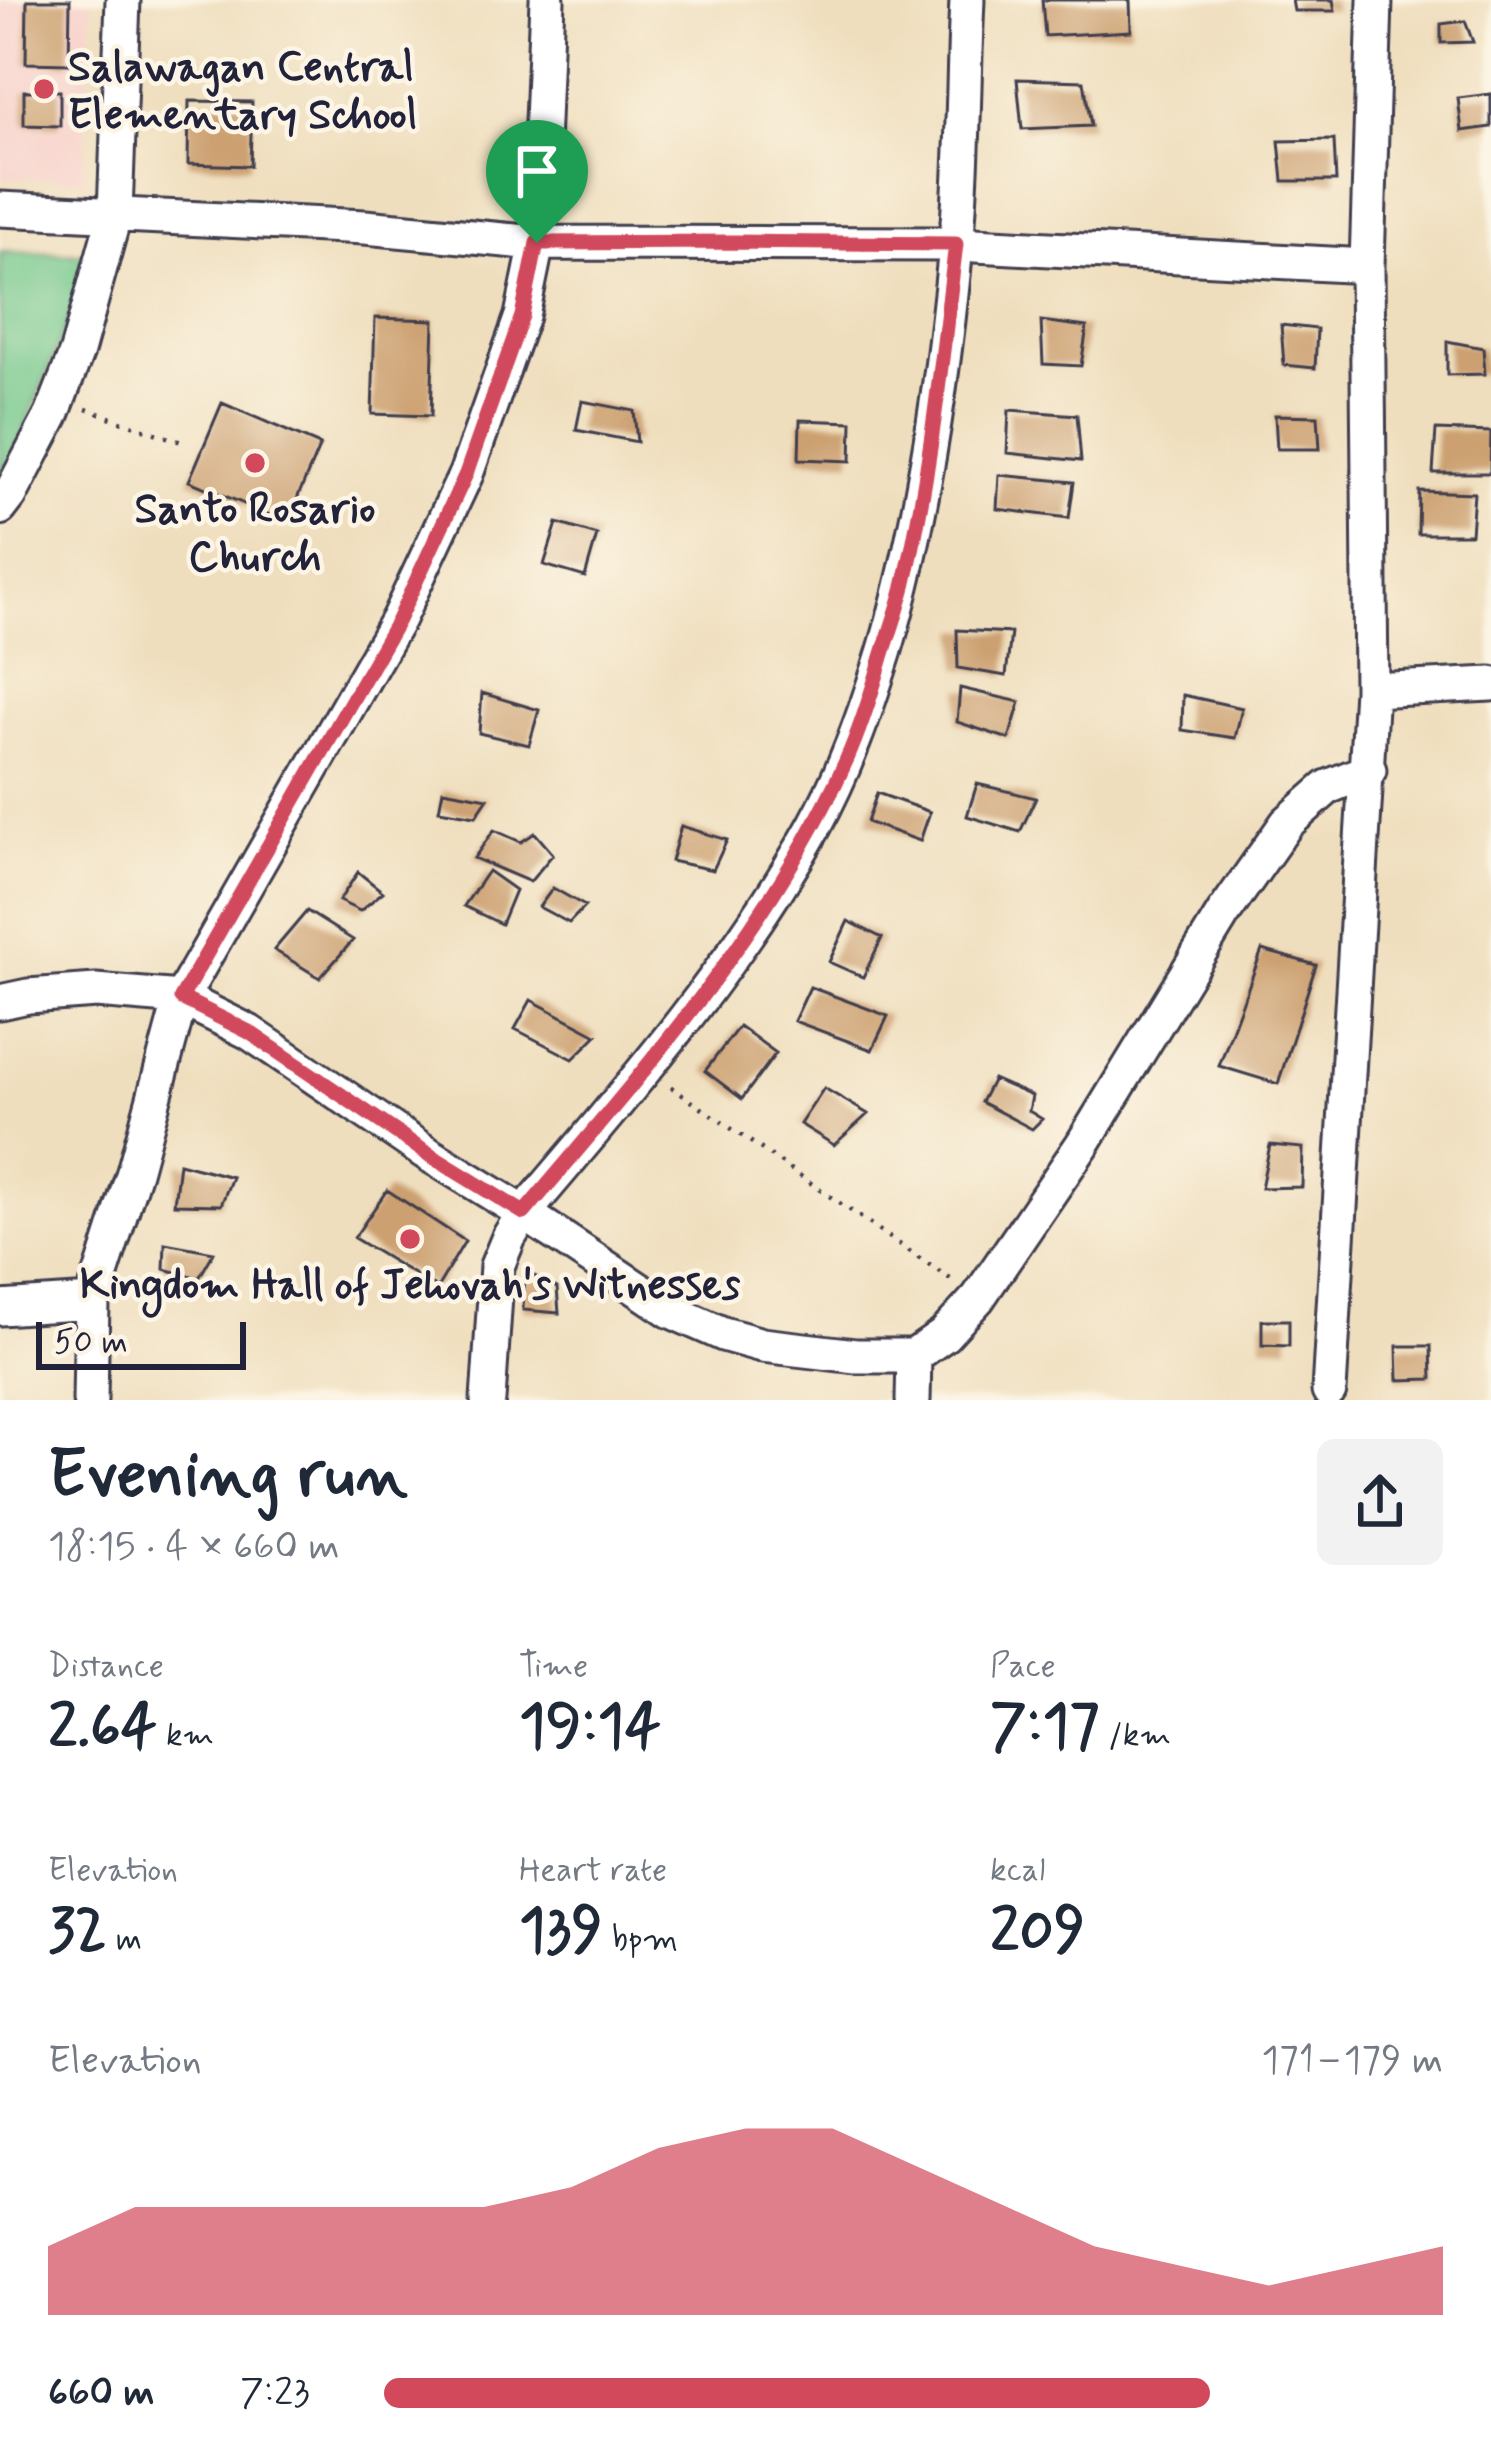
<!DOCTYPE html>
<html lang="en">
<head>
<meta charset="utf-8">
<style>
  body { margin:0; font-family:Mynerve,sans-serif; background:#f2f2f3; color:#1f2937; height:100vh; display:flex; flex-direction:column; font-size:45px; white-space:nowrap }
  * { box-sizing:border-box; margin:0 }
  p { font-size:39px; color:#747a83 }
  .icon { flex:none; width:66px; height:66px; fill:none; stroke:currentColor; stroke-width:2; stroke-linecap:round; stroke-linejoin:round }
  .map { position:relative; height:1400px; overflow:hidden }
  .panel { display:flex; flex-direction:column; background:#fff; flex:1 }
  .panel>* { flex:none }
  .scale { position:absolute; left:36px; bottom:30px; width:210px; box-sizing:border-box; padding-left:12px; border:6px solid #22223b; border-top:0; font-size:33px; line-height:42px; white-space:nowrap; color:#22223b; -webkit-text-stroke:9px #fcf5e5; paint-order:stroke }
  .pin { position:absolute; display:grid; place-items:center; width:102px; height:102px; color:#fff; margin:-123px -51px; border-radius:50% 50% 50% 0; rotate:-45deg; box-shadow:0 0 12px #0007 }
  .pin .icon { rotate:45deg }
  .round { display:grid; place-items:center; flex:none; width:126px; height:126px; border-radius:18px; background:#f2f2f3 }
  .head { display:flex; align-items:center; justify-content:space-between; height:204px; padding:0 48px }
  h1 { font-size:66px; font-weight:700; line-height:90px }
  .stats { display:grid; grid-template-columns:repeat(3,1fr); gap:18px; height:204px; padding:12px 48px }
  .stats div { display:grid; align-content:center }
  .stats b { font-size:60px; font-weight:700 }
  .stats small { font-size:33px; font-weight:400 }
  .stats p { font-size:33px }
  .chart { height:336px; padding:24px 48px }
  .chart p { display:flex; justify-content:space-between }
  .chart svg { width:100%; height:216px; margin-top:12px; fill:#d1495b; opacity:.7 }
  ul { padding:0 48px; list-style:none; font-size:39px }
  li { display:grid; grid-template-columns:192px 144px 1fr; align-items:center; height:90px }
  li i { height:30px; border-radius:15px; background:#d1495b }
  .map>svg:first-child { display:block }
  .built { fill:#f7d0ca }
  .green { fill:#72c78b; stroke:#4a7463; stroke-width:3 }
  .building { fill:#cca071 }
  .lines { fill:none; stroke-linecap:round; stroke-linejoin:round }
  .minor-casing { stroke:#413e4e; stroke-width:39 }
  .path { stroke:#413e4e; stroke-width:4.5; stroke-dasharray:3 9; stroke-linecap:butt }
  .minor { stroke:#fff; stroke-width:33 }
  .route-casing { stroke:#fff; stroke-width:24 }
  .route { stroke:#d1495b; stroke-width:15 }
  .poi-dot { fill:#d1495b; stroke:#fcf5e5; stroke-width:4.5 }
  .labels { text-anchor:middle; stroke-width:9; stroke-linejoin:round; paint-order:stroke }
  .poi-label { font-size:42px; font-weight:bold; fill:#22223b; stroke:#fcf5e5 }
</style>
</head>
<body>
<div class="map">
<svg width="1491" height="1400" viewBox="0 0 1491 1400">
  <rect width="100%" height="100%" fill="#fcf5e5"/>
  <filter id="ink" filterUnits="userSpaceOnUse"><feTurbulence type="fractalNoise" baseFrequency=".00833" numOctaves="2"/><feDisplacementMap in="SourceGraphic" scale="24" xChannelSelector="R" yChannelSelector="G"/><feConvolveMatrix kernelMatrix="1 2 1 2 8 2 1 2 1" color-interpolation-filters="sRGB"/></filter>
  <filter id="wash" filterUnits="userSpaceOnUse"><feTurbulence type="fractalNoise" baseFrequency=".004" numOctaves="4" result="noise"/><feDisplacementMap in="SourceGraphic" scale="48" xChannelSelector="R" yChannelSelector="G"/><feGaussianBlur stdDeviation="2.7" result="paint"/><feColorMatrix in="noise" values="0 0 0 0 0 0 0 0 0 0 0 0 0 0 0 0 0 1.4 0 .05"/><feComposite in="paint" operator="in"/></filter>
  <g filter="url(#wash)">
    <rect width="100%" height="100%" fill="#efdebd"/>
    <!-- built -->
    <path class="built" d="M0,0H92L84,180L0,178Z"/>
    <!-- green -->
    <path class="green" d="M0,252L84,254L76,302L12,460L0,475Z"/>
    <g id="blocks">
      <!-- building -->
      <path class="building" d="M27,0H70L69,64L26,63Z
        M1042,0H1130L1131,31L1045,36Z
        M1292,0H1333L1335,11H1294Z
        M1465,21L1473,42L1441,43V24Z
        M1017,79L1084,81L1091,126L1022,129Z
        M24,91H60V126L24,125Z
        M1491,94V127L1462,131L1458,98Z
        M189,101L252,102L250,166L188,164Z
        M1334,140L1336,181H1283L1279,141Z
        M375,318L434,320L431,416L372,414Z
        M1041,321L1087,327L1081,366L1043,364Z
        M1281,325L1317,329L1315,368L1284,365Z
        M1447,341L1483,348L1485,374L1447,375Z
        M582,401L634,411L637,442L576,430Z
        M222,403L320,445L287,522L189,481Z
        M1009,410L1077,415L1081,461L1007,453Z
        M1275,415L1318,416L1320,449H1277Z
        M800,420L852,422L851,461L799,459Z
        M1436,430L1491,432L1490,473H1433Z
        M999,475L1074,482L1069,518L997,509Z
        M1419,491L1474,493L1471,534H1418Z
        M557,523L597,535L585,577L544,565Z
        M957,630L1011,633L1006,676L958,668Z
        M960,688L1020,702L1009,739L957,722Z
        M482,693L539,710L529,745L479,733Z
        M1183,695L1242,708L1235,738L1182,730Z
        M977,784L1036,798L1020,832L967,816Z
        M443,790L488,798L476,816L439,810Z
        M877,793L930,812L920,841L867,822Z
        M681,826L727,840L713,870L671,861Z
        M494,830L521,842L535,833L553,854L530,882L474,858Z
        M488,871L515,890L501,924L464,906Z
        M358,872L383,892L360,911L339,901Z
        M553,888L585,906L569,923L539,907Z
        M307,911L353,940L320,978L274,950Z
        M848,921L882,938L863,977L829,962Z
        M1262,950L1316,965L1278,1084L1219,1066Z
        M810,987L888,1016L872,1050L794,1021Z
        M531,1000L597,1035L573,1059L515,1029Z
        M739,1026L776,1053L742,1099L705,1071Z
        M993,1079L1032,1096L1029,1111L1042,1119L1032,1129L981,1102Z
        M824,1088L868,1114L834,1145L800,1124Z
        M1270,1145L1303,1148L1302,1187L1261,1188Z
        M179,1163L232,1177L221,1205L174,1204Z
        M387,1190L465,1241L437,1288L354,1238Z
        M165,1243L214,1252L199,1278L164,1269Z
        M525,1271L557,1288L559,1313L523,1310Z
        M1262,1320H1289V1346L1262,1345Z
        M1397,1346H1431L1432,1379L1398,1380Z"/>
    </g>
  </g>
  <g filter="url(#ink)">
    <use href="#blocks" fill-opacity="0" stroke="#413e4e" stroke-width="3"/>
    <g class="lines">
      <!-- minor casing -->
      <g class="minor-casing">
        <path id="minor" d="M0,209L365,227L537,243L956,244L1367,266
          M0,508L10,495L52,415L77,351L115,213L123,0
          M1371,690L1491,684
          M0,1002L28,996L96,991L181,998L249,1032L428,1154L524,1213L671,1311L723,1334L762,1345L856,1356H914L944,1335L978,1298L1082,1145L1223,914L1287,823L1328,787L1369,770
          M0,1308L92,1302
          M1329,1391L1371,690L1367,266L1375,0
          M90,1400L92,1302L134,1172L181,998L398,619L466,474L522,316L537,243L547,0
          M488,1400L497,1266L509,1237L524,1213C628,1091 735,968 814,827C845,771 866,711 885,650C923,521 943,380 956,246C964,165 963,82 967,0
          M913,1400L914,1356"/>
      </g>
      <!-- path -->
      <path class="path" d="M86,409L187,444
        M671,1087L953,1281"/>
      <!-- minor -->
      <use href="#minor" class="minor"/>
    </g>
  </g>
  <g class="lines" filter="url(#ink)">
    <!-- route casing -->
    <g class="route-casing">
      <path id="route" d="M734,242L956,244C942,356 931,469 906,578C900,605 890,631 882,657C872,692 861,728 846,761C769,930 643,1072 524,1213L428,1154L249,1032L181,998L398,620L466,474L522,316L537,243Z"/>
    </g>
    <!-- route -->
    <use href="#route" class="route"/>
  </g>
  <!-- markers -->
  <g class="poi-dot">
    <circle cx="44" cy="89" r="12"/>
    <circle cx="255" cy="463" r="12"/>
    <circle cx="410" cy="1239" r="12"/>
  </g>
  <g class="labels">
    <!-- poi labels -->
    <g class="poi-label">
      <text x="68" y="80" text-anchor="start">Salawagan Central<tspan x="68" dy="48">Elementary School</tspan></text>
      <text x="255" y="522">Santo Rosario<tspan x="255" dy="48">Church</tspan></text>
      <text x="410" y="1298">Kingdom Hall of Jehovah's Witnesses</text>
    </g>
  </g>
</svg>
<div class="scale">50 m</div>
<div class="pin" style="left:537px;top:243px;background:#1e9e55"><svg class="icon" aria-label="arrive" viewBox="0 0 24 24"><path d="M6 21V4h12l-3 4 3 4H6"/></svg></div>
</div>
<section class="panel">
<div class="head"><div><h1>Evening run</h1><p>18:15 · 4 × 660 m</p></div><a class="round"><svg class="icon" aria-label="share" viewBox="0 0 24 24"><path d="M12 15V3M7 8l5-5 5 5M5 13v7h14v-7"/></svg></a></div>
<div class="stats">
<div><p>Distance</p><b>2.64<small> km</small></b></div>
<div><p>Time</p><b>19:14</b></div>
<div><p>Pace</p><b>7:17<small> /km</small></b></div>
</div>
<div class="stats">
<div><p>Elevation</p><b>32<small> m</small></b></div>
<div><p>Heart rate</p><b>139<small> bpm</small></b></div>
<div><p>kcal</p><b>209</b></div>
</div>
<div class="chart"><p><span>Elevation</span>171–179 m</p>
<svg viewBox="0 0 160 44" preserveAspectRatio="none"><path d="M0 44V30L10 22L20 22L30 22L40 22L50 22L60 18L70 10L80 6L90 6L100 14L110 22L120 30L130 34L140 38L150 34L160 30V44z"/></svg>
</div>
<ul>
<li><b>660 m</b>7:23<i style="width:78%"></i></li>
</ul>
</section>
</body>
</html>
